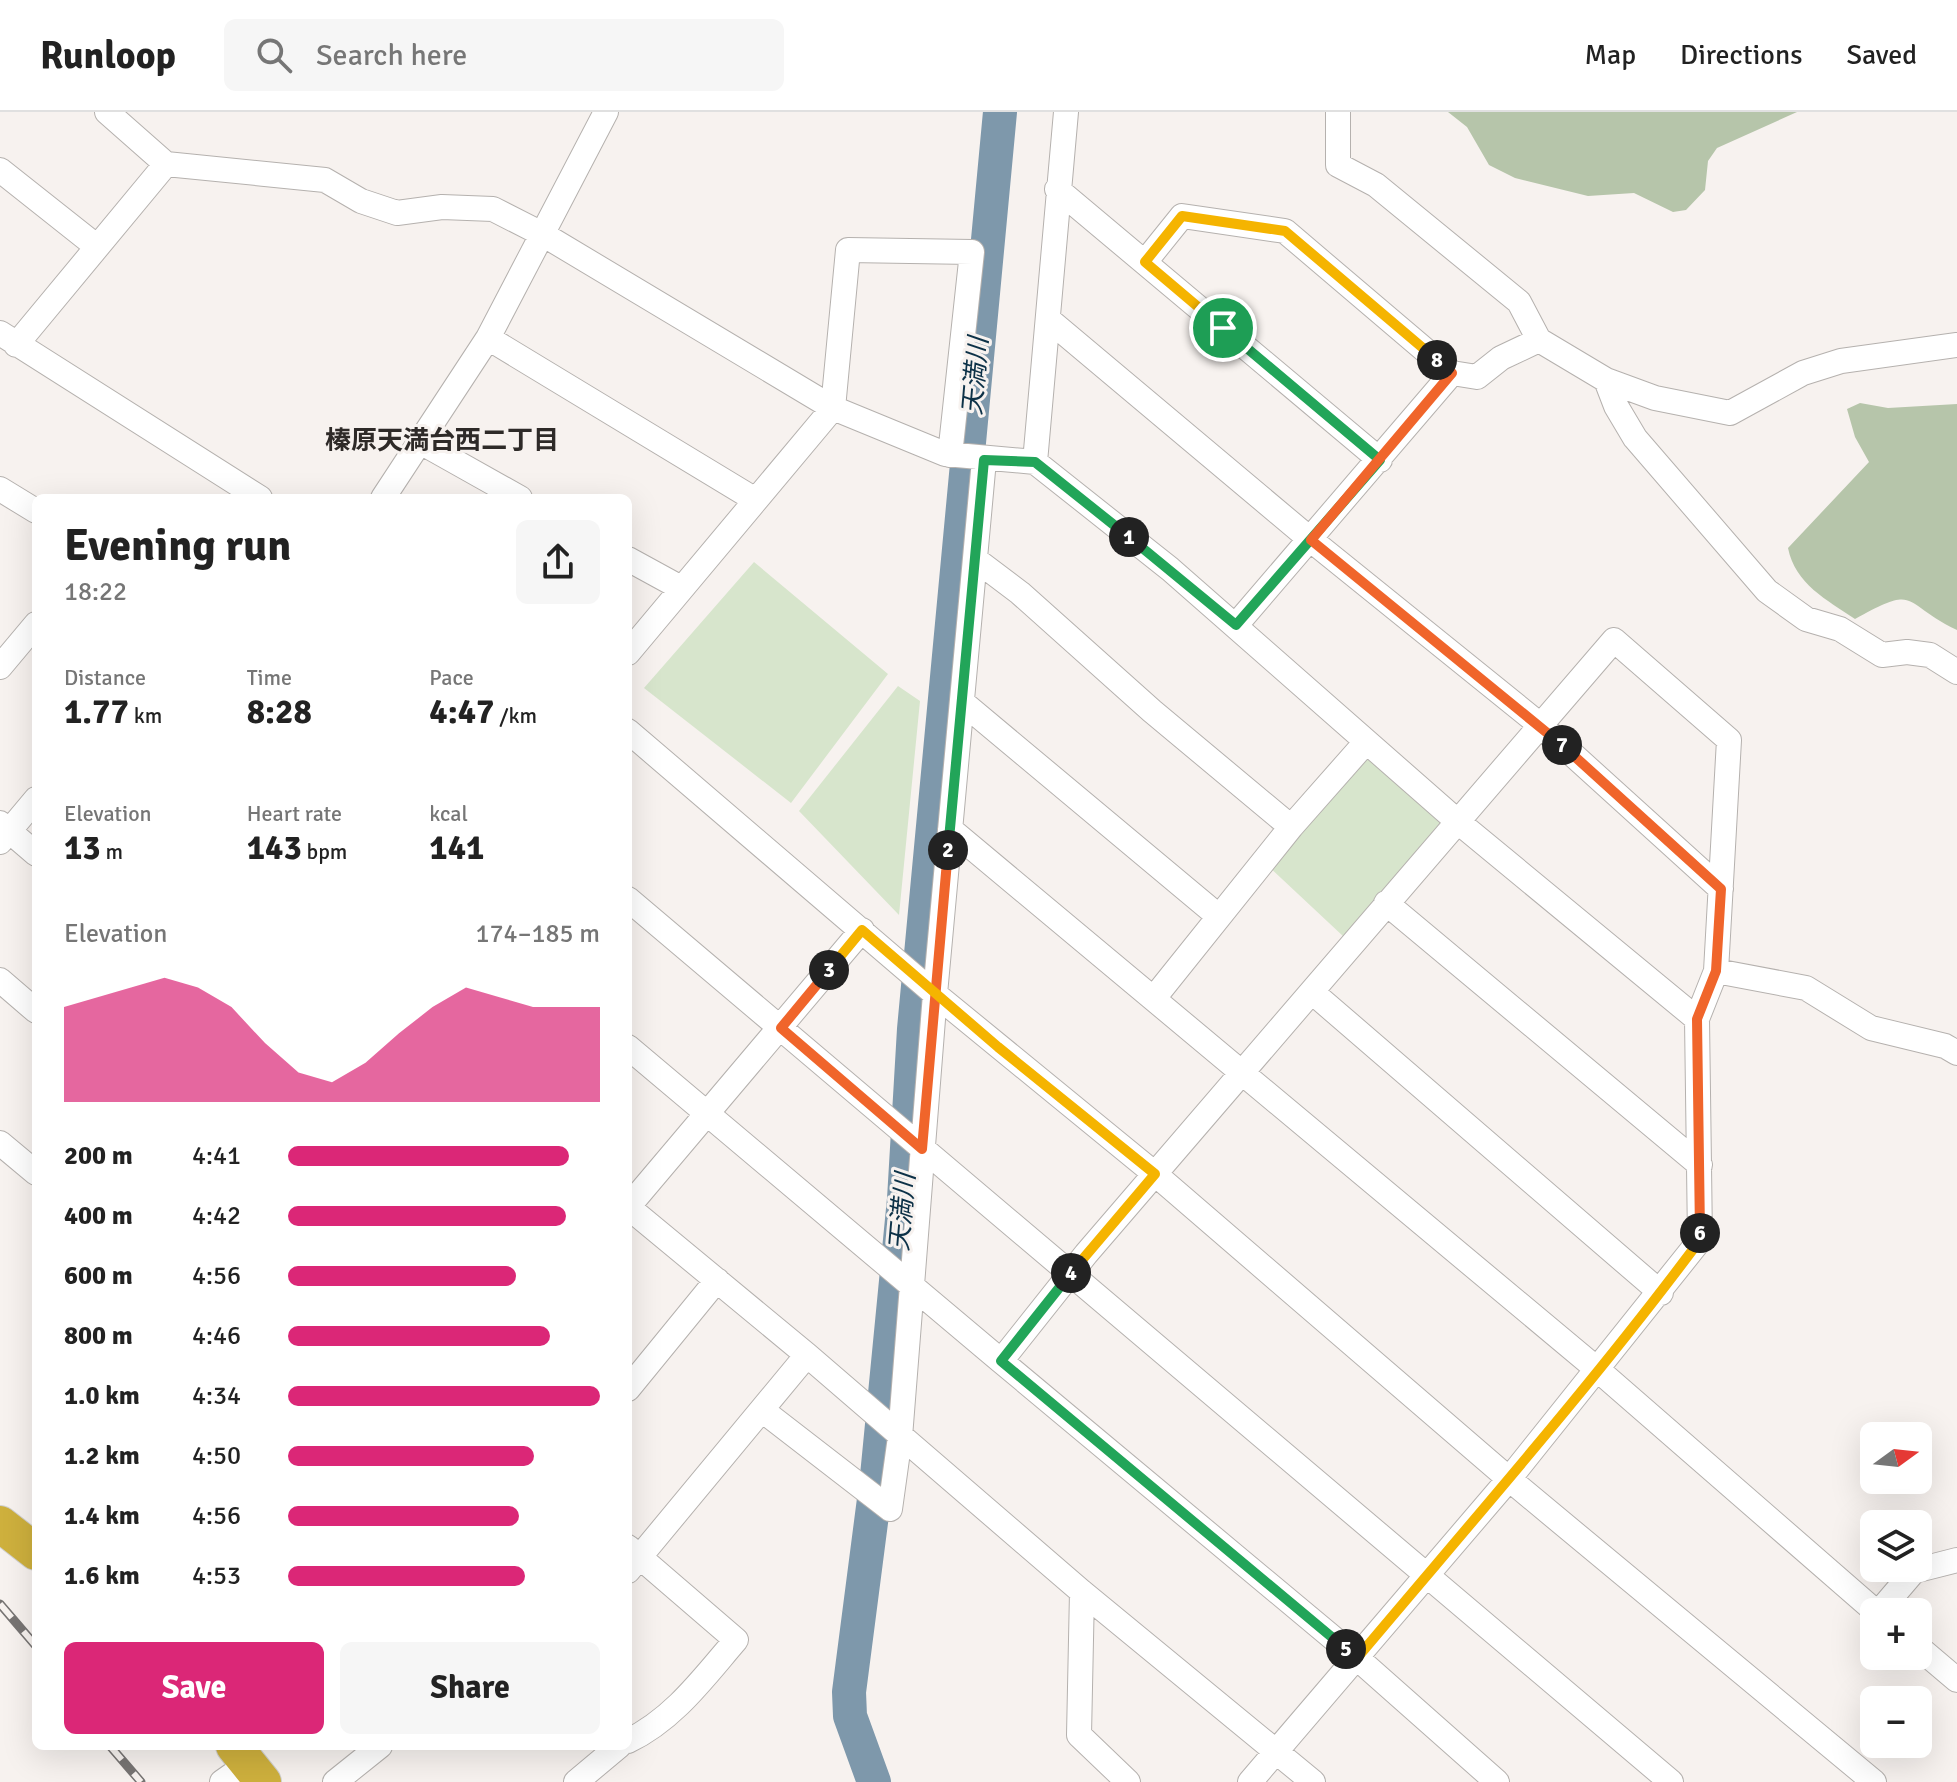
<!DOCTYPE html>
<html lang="en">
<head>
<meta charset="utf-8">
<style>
  body { margin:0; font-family:Signika,"Noto Sans JP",sans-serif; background:#f6f6f6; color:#222; height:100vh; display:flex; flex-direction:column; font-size:30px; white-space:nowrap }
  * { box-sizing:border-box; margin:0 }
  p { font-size:26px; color:#767676 }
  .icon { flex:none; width:44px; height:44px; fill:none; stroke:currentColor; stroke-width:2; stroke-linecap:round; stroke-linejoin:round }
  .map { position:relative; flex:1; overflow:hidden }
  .sheet { position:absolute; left:32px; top:382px; width:600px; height:1256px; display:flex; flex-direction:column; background:#fff; border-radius:12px; box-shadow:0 8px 32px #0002 }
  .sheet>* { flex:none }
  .needle { width:52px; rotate:75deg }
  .controls { position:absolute; left:1860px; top:1310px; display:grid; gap:16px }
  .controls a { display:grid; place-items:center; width:72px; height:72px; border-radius:12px; background:#fff; box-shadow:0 8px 32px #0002; font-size:40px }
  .pin { position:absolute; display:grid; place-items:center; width:68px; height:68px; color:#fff; margin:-34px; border:4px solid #fff; border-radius:50%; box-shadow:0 2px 8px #0007 }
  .km { position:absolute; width:40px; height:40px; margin:-20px; border-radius:50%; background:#222; color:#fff; font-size:22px; line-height:40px; text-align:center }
  .round { display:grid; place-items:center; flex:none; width:84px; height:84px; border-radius:12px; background:#f6f6f6 }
  .summary { display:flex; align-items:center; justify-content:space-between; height:136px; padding:0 32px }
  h1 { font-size:44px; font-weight:700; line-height:60px }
  .figures { display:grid; grid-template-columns:repeat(3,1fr); gap:12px; height:136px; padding:8px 32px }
  .figures div { display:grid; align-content:center }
  .figures b { font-size:34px; font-weight:700 }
  .figures small { font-size:22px; font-weight:400 }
  .figures p { font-size:22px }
  .chart { height:224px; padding:16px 32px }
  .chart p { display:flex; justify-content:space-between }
  .chart svg { width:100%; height:144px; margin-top:8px; fill:#db2777; opacity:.7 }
  .button { display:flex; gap:16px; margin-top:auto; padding:16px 32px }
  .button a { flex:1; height:92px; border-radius:12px; background:#db2777; color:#fff; font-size:32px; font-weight:700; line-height:92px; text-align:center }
  .button a+a { background:#f6f6f6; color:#222 }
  ul { padding:0 32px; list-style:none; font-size:26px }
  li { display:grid; grid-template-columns:128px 96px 1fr; align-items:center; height:60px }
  li i { height:20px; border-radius:10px; background:#db2777 }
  header { display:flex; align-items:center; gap:48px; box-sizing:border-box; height:112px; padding:0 40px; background:#fff; border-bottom:2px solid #e0e0e0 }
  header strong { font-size:38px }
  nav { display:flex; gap:44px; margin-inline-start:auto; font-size:28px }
  .search { width:560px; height:72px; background:#f6f6f6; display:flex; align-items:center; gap:20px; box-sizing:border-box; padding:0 28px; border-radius:12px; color:#767676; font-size:30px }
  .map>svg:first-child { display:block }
  .green { fill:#d7e5cc }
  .forest { fill:#b6c5aa }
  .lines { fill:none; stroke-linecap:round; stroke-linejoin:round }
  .river { stroke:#7e98ab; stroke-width:34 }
  .minor-casing { stroke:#b5b1ae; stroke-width:26 }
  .highway-casing { stroke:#d0d0cf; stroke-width:38 }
  .minor { stroke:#fff; stroke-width:24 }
  .highway { stroke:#ceb03d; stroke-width:36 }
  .rail-casing { stroke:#777473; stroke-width:9 }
  .rail { stroke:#f7f2ef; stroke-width:6; stroke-dasharray:18; stroke-linecap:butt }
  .split-1-casing { stroke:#fff; stroke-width:16 }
  .split-2-casing { stroke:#fff; stroke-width:16 }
  .split-3-casing { stroke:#fff; stroke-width:16 }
  .split-4-casing { stroke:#fff; stroke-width:16 }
  .split-5-casing { stroke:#fff; stroke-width:16 }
  .split-6-casing { stroke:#fff; stroke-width:16 }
  .split-7-casing { stroke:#fff; stroke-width:16 }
  .split-8-casing { stroke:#fff; stroke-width:16 }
  .split-9-casing { stroke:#fff; stroke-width:16 }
  .split-1 { stroke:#22a559; stroke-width:10 }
  .split-2 { stroke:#22a559; stroke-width:10 }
  .split-3 { stroke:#f0652b; stroke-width:10 }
  .split-4 { stroke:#f5b400; stroke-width:10 }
  .split-5 { stroke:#22a559; stroke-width:10 }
  .split-6 { stroke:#f5b400; stroke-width:10 }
  .split-7 { stroke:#f0652b; stroke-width:10 }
  .split-8 { stroke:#f0652b; stroke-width:10 }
  .split-9 { stroke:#f5b400; stroke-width:10 }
  .labels { text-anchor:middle; stroke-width:6; stroke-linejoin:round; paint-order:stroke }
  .water-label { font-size:26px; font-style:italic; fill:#0c3147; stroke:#f7f2ef }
  .neighbourhood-label { font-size:26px; font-weight:bold; fill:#2e2a28; stroke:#f7f2ef }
</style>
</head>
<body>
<header>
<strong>Runloop</strong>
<div class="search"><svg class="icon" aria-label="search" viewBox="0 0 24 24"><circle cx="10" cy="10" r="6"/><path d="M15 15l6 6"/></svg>Search here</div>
<nav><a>Map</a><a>Directions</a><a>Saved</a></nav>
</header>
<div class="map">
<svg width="1957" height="1670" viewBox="0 0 1957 1670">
  <rect width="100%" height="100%" fill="#f7f2ef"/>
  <!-- green -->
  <path class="green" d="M754,450L888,562L791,691L644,576Z
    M898,574L920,589L899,803L799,699Z
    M1367,643L1441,710L1344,825L1268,754Z"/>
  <!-- forest -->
  <path class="forest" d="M1448,0H1797L1717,36L1708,49L1705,78L1686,98L1673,100L1634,81L1588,84L1515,66L1489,53L1467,15Z
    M1860,291L1888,296L1957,292V518C1900,491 1920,471 1855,507C1827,488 1795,472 1788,436L1869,350L1855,325L1847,297Z"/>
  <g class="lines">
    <!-- river -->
    <path class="river" d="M874,1670L850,1604L849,1580L877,1364L904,1087L914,917L1000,0"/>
    <!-- minor casing -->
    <g class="minor-casing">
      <path id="minor" d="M107,0L166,52L325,68L361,89L397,101L442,95L493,97L544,123L833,296L945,342L1035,350L1170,457L1457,709L1697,907
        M1338,0V53L1376,73L1519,190L1539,228L1606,268L1655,286L1730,301L1803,261L1841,249L1957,233
        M0,58L96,134
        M1057,77L1380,348
        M1145,150L1182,104L1285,119L1452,261
        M1049,208L1311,428L1539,612L1721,777
        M0,221L260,386
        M488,226L754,387
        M16,233L166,52
        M1606,268L1616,294L1635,326L1767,479L1806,507L1840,517L1882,543L1907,540L1930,543L1957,560
        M422,331L520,386
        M1035,350L1066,0
        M0,377L36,399
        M383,386L488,226L606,0
        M628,447L681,476
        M975,447L1020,481L1152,599L1291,715L1154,886
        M1236,513L1452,261L1477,265L1501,246L1539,228
        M628,541L833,296L848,138L972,140L950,343
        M0,555L36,512
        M962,590L1217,803
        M628,619L935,882L1155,1062L1509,1367L1874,1670
        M0,711L36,742
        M1291,715L1366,630
        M950,717L1598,1258L1876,1500
        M0,730L36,687
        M628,787L1671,1670
        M1386,791L1700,1053
        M1716,859L1806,876L1871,916L1945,934L1957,941
        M0,868L36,899
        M1312,880L1661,1181
        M628,935L1001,1249L1086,1142L1614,528L1729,628L1716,859L1697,907L1700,1128L1509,1367L1250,1670
        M0,1031L36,1061
        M628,1095L807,1243L1082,1480L1313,1670
        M628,1095L862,818
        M1001,1249L1357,1546L1497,1670
        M628,1277L717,1168
        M762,1298L890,1397
        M890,1397L900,1325L935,882L984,348
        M628,1435L736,1528C704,1565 674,1607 628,1629
        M628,1459L807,1243
        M1082,1480L1079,1623L1128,1670
        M1879,1500L1914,1459L1957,1448
        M1918,1535L1957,1568
        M222,1670L249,1651
        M335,1670L380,1634
        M576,1670L619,1634"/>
    </g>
    <!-- highway casing -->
    <g class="highway-casing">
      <path id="highway" d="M0,1412L36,1440
        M234,1634L263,1670"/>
    </g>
    <!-- minor -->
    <use href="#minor" class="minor"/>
    <!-- highway -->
    <use href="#highway" class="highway"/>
    <!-- rail casing -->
    <g class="rail-casing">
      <path id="rail" d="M0,1492L36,1534
        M110,1634L141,1670"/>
    </g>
    <!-- rail -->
    <use href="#rail" class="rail"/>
  </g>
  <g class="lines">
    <!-- split-1 casing -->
    <g class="split-1-casing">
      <path id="split-1" d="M1129,425L1236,513L1380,348L1223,216"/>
    </g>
    <!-- split-2 casing -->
    <g class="split-2-casing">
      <path id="split-2" d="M948,738L984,348L1035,350L1129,425"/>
    </g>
    <!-- split-3 casing -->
    <g class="split-3-casing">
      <path id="split-3" d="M829,858L781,916L922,1037L948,738"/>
    </g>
    <!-- split-4 casing -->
    <g class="split-4-casing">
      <path id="split-4" d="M829,858L862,818L998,935L1155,1062L1071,1161"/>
    </g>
    <!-- split-5 casing -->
    <g class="split-5-casing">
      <path id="split-5" d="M1071,1161L1001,1249L1346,1537"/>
    </g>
    <!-- split-6 casing -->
    <g class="split-6-casing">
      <path id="split-6" d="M1346,1537L1357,1546C1473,1408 1593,1272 1700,1128V1121"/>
    </g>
    <!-- split-7 casing -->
    <g class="split-7-casing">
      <path id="split-7" d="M1562,633L1721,777L1716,859L1697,907L1700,1121"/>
    </g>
    <!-- split-8 casing -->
    <g class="split-8-casing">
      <path id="split-8" d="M1437,248L1452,261L1311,428L1562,633"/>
    </g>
    <!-- split-9 casing -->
    <g class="split-9-casing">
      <path id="split-9" d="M1223,216L1145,150L1182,104L1285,119L1437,248"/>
    </g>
    <!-- split-1 -->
    <use href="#split-1" class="split-1"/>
    <!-- split-2 -->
    <use href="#split-2" class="split-2"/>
    <!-- split-3 -->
    <use href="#split-3" class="split-3"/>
    <!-- split-4 -->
    <use href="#split-4" class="split-4"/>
    <!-- split-5 -->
    <use href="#split-5" class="split-5"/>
    <!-- split-6 -->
    <use href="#split-6" class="split-6"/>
    <!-- split-7 -->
    <use href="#split-7" class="split-7"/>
    <!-- split-8 -->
    <use href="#split-8" class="split-8"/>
    <!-- split-9 -->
    <use href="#split-9" class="split-9"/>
  </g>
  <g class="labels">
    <!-- water labels -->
    <g class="water-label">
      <text transform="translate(975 264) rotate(-85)" y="9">天満川</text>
      <text transform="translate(902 1100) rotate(-85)" y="9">天満川</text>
    </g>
    <!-- neighbourhood labels -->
    <g class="neighbourhood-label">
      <text x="442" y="337">榛原天満台西二丁目</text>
    </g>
  </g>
</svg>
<div class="controls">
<a><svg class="needle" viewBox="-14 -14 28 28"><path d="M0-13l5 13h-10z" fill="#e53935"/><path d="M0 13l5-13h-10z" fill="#767676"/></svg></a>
<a><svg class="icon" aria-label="layers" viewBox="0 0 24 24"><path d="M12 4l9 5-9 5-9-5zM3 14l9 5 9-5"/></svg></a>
<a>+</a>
<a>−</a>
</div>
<div class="pin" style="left:1223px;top:216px;background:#1e9e55"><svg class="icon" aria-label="arrive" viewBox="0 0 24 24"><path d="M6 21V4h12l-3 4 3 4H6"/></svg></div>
<b class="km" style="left:1129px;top:425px">1</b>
<b class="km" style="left:948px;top:738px">2</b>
<b class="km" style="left:829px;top:858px">3</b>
<b class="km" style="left:1071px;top:1161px">4</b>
<b class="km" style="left:1346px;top:1537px">5</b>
<b class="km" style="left:1700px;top:1121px">6</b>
<b class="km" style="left:1562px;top:633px">7</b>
<b class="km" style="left:1437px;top:248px">8</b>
<section class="sheet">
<div class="summary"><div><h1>Evening run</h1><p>18:22</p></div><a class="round"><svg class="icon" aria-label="share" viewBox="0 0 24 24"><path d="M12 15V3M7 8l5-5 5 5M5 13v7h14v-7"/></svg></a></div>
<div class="figures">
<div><p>Distance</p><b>1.77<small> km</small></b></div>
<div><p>Time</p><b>8:28</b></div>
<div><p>Pace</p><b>4:47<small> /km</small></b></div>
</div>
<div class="figures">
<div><p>Elevation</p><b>13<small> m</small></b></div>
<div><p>Heart rate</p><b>143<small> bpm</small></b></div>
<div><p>kcal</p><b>141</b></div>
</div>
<div class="chart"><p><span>Elevation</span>174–185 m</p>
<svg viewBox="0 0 160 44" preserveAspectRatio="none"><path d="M0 44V15L10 12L20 9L30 6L40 9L50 15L60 26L70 35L80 38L90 32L100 23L110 15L120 9L130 12L140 15L150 15L160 15V44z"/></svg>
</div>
<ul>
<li><b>200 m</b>4:41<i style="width:90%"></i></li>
<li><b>400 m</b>4:42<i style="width:89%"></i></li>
<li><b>600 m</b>4:56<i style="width:73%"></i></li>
<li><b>800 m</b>4:46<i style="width:84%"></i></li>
<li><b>1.0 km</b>4:34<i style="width:100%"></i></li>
<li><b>1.2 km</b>4:50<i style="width:79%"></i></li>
<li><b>1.4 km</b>4:56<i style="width:74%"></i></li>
<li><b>1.6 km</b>4:53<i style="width:76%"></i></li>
</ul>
<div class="button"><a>Save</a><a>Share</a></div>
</section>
</div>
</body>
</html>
